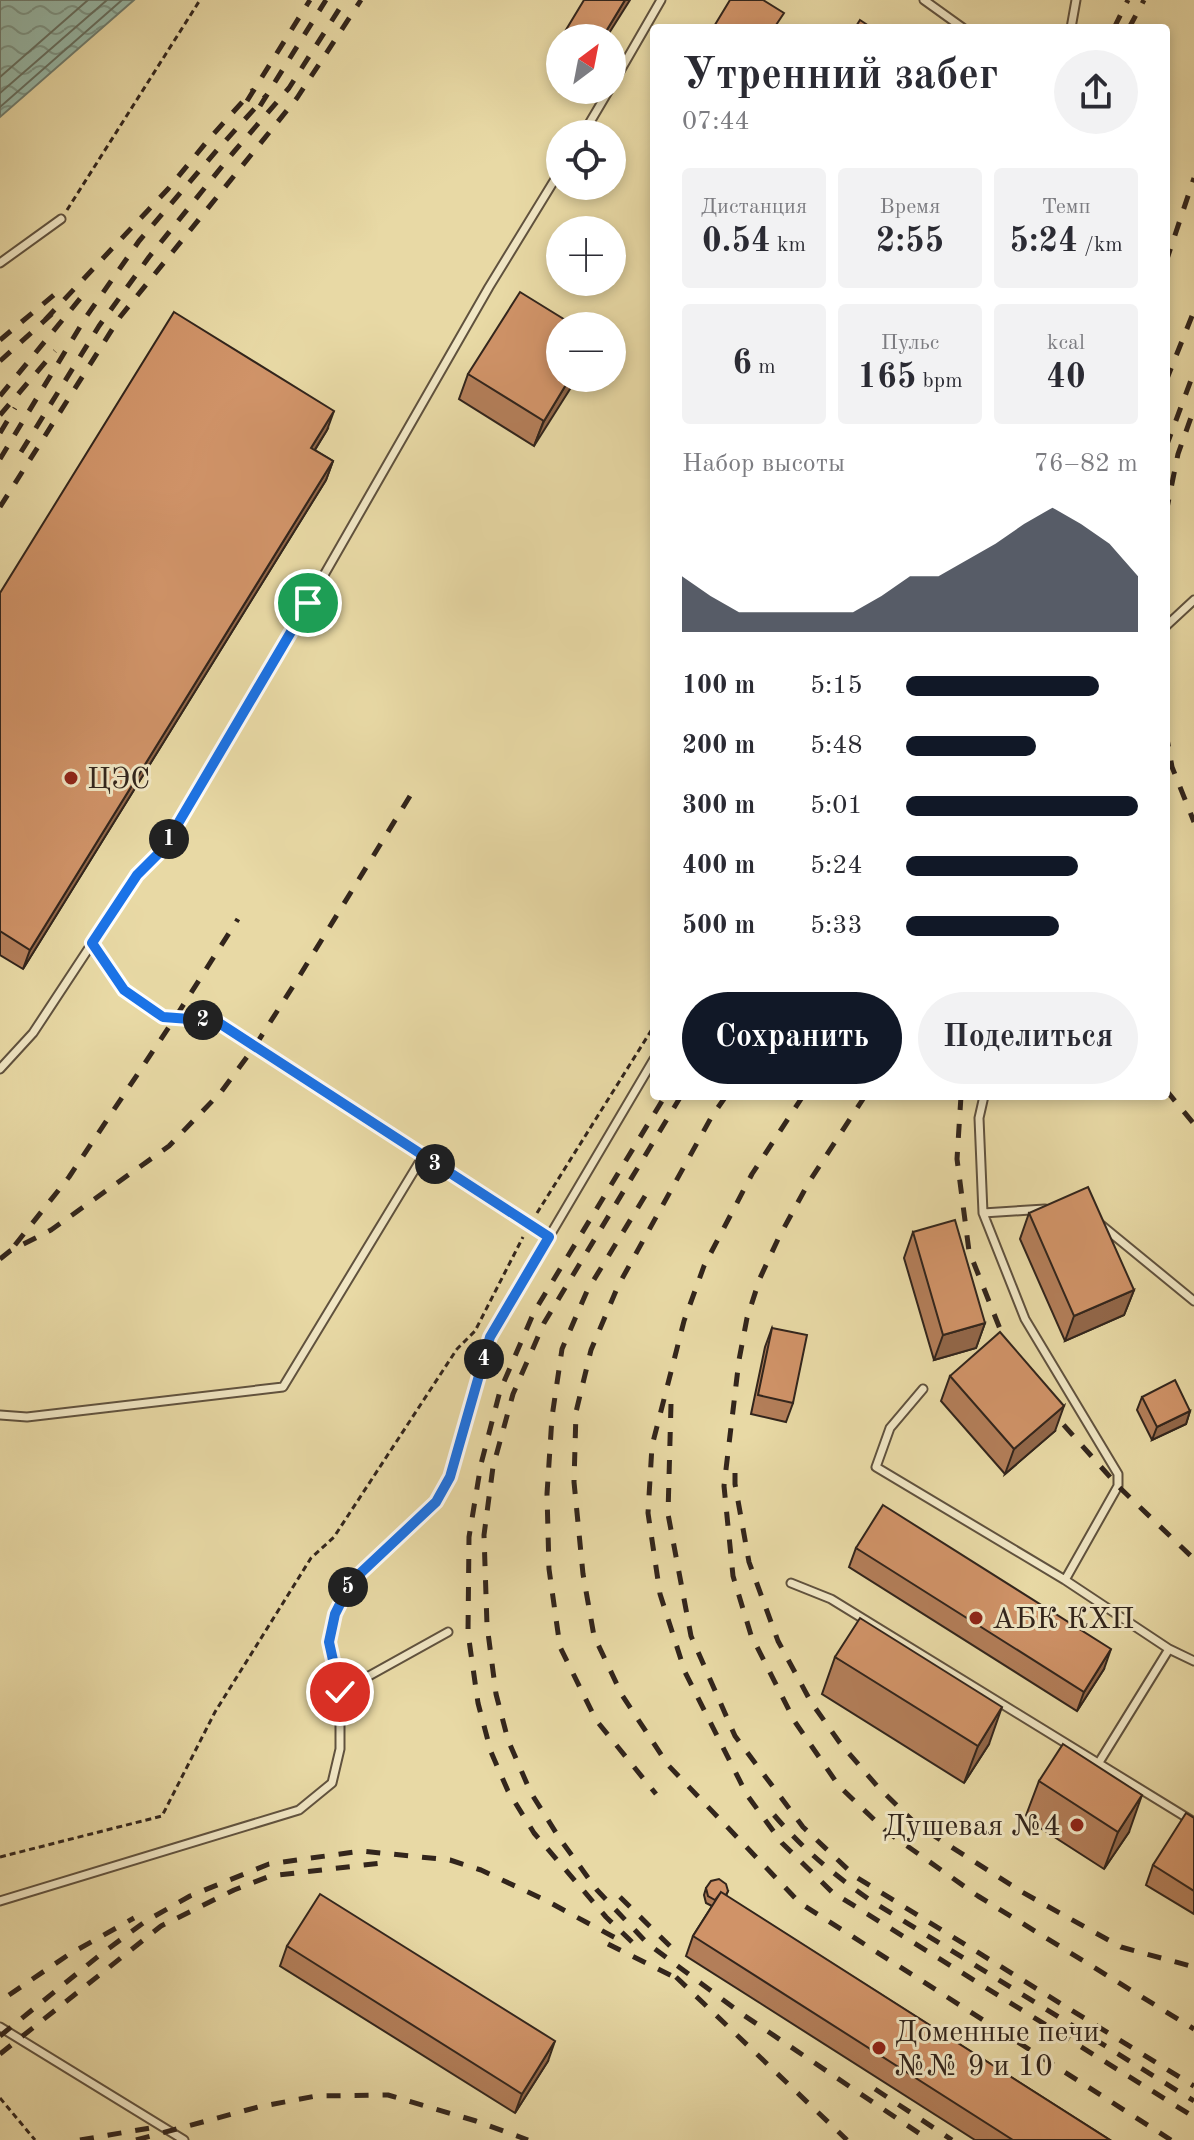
<!DOCTYPE html>
<html lang="ru">
<head>
<meta charset="utf-8">
<style>
  body { margin:0; font-family:"Old Standard TT",serif; background:#f2f2f3; color:#2b2b33; height:100vh; display:flex; flex-direction:column; font-size:30px; white-space:nowrap }
  * { box-sizing:border-box; margin:0 }
  p { font-size:26px; color:#7c7c81 }
  .icon { flex:none; width:44px; height:44px; fill:none; stroke:currentColor; stroke-width:2; stroke-linecap:round; stroke-linejoin:round }
  .map { position:relative; flex:1; overflow:hidden }
  .side { position:absolute; left:650px; top:24px; width:520px; height:1076px; display:flex; flex-direction:column; background:#fff; border-radius:8px; box-shadow:0 4px 12px #0003 }
  .side>* { flex:none }
  .needle { width:52px; rotate:32deg }
  .fabs { position:absolute; left:546px; top:24px; display:grid; gap:16px }
  .fabs a { display:grid; place-items:center; width:80px; height:80px; border-radius:50%; background:#fff; box-shadow:0 4px 12px #0003; font-size:40px }
  .pin { position:absolute; display:grid; place-items:center; width:68px; height:68px; color:#fff; margin:-34px; border:4px solid #fff; border-radius:50%; box-shadow:0 2px 8px #0007 }
  .km { position:absolute; width:40px; height:40px; margin:-20px; border-radius:50%; background:#222; color:#fff; font-size:22px; line-height:40px; text-align:center }
  .round { display:grid; place-items:center; flex:none; width:84px; height:84px; border-radius:42px; background:#f2f2f3 }
  .headline { display:flex; align-items:center; justify-content:space-between; height:136px; padding:0 32px }
  h1 { font-size:44px; font-weight:700; line-height:60px }
  .metrics { display:grid; grid-template-columns:repeat(3,1fr); gap:12px; height:136px; padding:8px 32px }
  .metrics div { display:grid; align-content:center; border-radius:8px; background:#f2f2f3; text-align:center }
  .metrics b { font-size:34px; font-weight:700 }
  .metrics small { font-size:22px; font-weight:400 }
  .metrics p { font-size:22px }
  .chart { height:224px; padding:16px 32px }
  .chart p { display:flex; justify-content:space-between }
  .chart svg { width:100%; height:144px; margin-top:8px; fill:#111827; opacity:.7 }
  .primary-button { display:flex; gap:16px; margin-top:auto; padding:16px 32px }
  .primary-button a { flex:1; height:92px; border-radius:48px; background:#111827; color:#fff; font-size:32px; font-weight:700; line-height:92px; text-align:center }
  .primary-button a+a { background:#f2f2f3; color:#2b2b33 }
  ul { padding:0 32px; list-style:none; font-size:26px }
  li { display:grid; grid-template-columns:128px 96px 1fr; align-items:center; height:60px }
  li i { height:20px; border-radius:10px; background:#111827 }
  .map>svg:first-child { display:block }
  .water { fill:url(#water-waves); stroke:#6f7e71; stroke-width:2 }
  .lines { fill:none; stroke-linecap:round; stroke-linejoin:round }
  .shore { stroke:#647063; stroke-width:2 }
  .lane-casing { stroke:#60523e; stroke-width:11 }
  .path { stroke:#32251c; stroke-width:3; stroke-dasharray:6 4; stroke-linecap:butt }
  .lane { stroke:#f0e6c4; stroke-width:7 }
  .rail { stroke:#32251c; stroke-width:5; stroke-dasharray:14 14; stroke-linecap:butt }
  .wall { fill:#b37e59; stroke:#32251c; stroke-width:2 }
  .shaded-wall { fill:#926749; stroke:#32251c; stroke-width:2 }
  .building { fill:#d09368; stroke:#32251c; stroke-width:2 }
  .route-casing { stroke:#fff; stroke-width:16 }
  .route { stroke:#1a73e8; stroke-width:10 }
  .poi-dot { fill:#8f2418; stroke:#f0e6c4; stroke-width:3 }
  .labels { text-anchor:middle; stroke-width:6; stroke-linejoin:round; paint-order:stroke }
  .poi-label { font-size:30px; fill:#32251c; stroke:#f0e6c4; text-anchor:start }
</style>
</head>
<body>
<div class="map">
<svg width="1194" height="2140" viewBox="0 0 1194 2140">
  <defs>
    <pattern id="water-waves" width="16" height="10" patternUnits="userSpaceOnUse" patternTransform="scale(2)"><rect width="16" height="10" fill="#97baaa"/><path d="M0 5q4-4 8 0t8 0" fill="none" stroke="#7c978a"/></pattern>
  </defs>
  <rect width="100%" height="100%" fill="#e8d9a5"/>
  <filter id="stains"><feTurbulence type="fractalNoise" baseFrequency=".0025" numOctaves="4"/><feColorMatrix values="0 0 0 0 .2 0 0 0 0 .09 0 0 0 0 .02 0 0 0 .5 -.17"/></filter>
  <radialGradient id="worn" r=".72"><stop offset=".6" stop-color="#630" stop-opacity="0"/><stop offset="1" stop-color="#630" stop-opacity=".3"/></radialGradient>
  <!-- water -->
  <path class="water" d="M0,0H134L0,117Z"/>
  <g class="lines">
    <!-- shore -->
    <path class="shore" d="M0,77L88,0
      M0,93L107,0
      M0,107L122,0"/>
    <!-- lane casing -->
    <g class="lane-casing">
      <path id="lane" d="M924,0L963,28
        M1071,28L1076,0
        M612,85L661,0
        M583,134L609,90
        M0,263L61,219
        M1166,626L1194,600
        M92,943L124,990L163,1017L216,1021L549,1237
        M0,1069L33,1033L137,875L163,849L261,685L489,287L560,171
        M984,1096L979,1118L983,1213L1025,1319L1118,1474V1486L1065,1580
        M983,1213L1045,1209
        M1100,1224L1194,1301
        M923,1389L890,1428L876,1467L1065,1580L1169,1649L1098,1764
        M0,1415L27,1417L283,1387L423,1156
        M791,1583L831,1599L1194,1822
        M1169,1649L1194,1661
        M340,1692L448,1632
        M0,1901L299,1810L332,1783L340,1749V1692L329,1642L335,1614L351,1582L436,1502L450,1477L490,1337L654,1059
        M0,2027L184,2140"/>
    </g>
    <!-- path -->
    <path class="path" d="M67,210L200,0
      M537,1213L654,1026
      M0,1857L162,1816L215,1712L311,1558L334,1537L457,1349L475,1331L523,1237
      M0,2098L35,2140"/>
    <!-- lane -->
    <use href="#lane" class="lane"/>
    <!-- rail -->
    <path class="rail" d="M1114,28L1128,0
      M1129,28L1144,0
      M247,101L310,0
      M260,106L326,0
      M1166,262L1194,178
      M45,320L168,189L209,139L253,90
      M0,340L61,289
      M0,361L53,313
      M1166,381L1194,311
      M0,396L83,295
      M0,415L55,351
      M0,433L15,408
      M1166,447L1194,372
      M21,452L99,326L149,257L232,154L289,88L345,0
      M0,459L86,317L139,241L218,149L266,96
      M0,507L120,317L297,98L361,0
      M1166,513L1178,454L1194,409
      M1166,733L1172,767L1194,822
      M1166,1090L1194,1124
      M681,1096L544,1323L513,1394L493,1467L484,1535L487,1625L496,1694L508,1740L531,1793L560,1839L597,1890L647,1943L742,2014L929,2140
      M726,1096L712,1116L618,1286L591,1350L576,1412L574,1482L583,1574L594,1636L622,1695L668,1765L800,1903L1171,2140
      M803,1096L752,1174L704,1266L684,1321L652,1446L648,1513L660,1594L685,1672L747,1795L782,1843L832,1892L1194,2117
      M865,1096L809,1182L779,1237L760,1278L747,1318L739,1360L724,1486L733,1576L751,1635L795,1722L839,1786L886,1831L978,1896L1194,2029
      M961,1096L957,1159L969,1251L1006,1344L1012,1354
      M645,1196L587,1291L562,1349L552,1417L547,1494L549,1569L560,1647L596,1720L656,1794
      M15,1245L69,1177L175,1018L238,919
      M0,1259L10,1251L51,1230L169,1146L221,1092L255,1046L297,980L410,796
      M671,1404L668,1514L691,1636L735,1736L803,1827L856,1877L1194,2086
      M1045,1404L1118,1486L1194,1559
      M735,1473V1484L749,1562L778,1641L811,1702L840,1743L878,1787L917,1825L1022,1892L1121,1947L1194,1967
      M774,1815C804,1850 833,1874 870,1900L1194,2101
      M620,1897L677,1953
      M632,1942L606,1917L534,1833L508,1791L491,1752L478,1703L468,1633L469,1537L481,1464L500,1391L534,1312L665,1096
      M608,1944L682,1981
      M676,1977L847,2140
      M9,1995L68,1955L134,1918
      M0,2036L101,1954L146,1921L190,1896L269,1864L361,1851L450,1860L481,1870L547,1901L623,1942
      M0,2054L161,1926L234,1890L270,1876L390,1862
      M875,2089L952,2140
      M80,2140L150,2128
      M136,2140L258,2107L316,2096L388,2095L476,2121L528,2140"/>
  </g>
  <!-- wall -->
  <path class="wall" d="M560,39V65L552,60Z
    M468,374L560,378L534,446L459,399Z
    M327,430L315,450L333,461L326,480L23,969L0,955V593Z
    M1029,1213L1134,1290L1124,1315L1065,1341L1020,1239Z
    M913,1232L985,1323L976,1348L934,1360L904,1258Z
    M772,1328L793,1403L786,1422L751,1414L765,1347Z
    M950,1376L1055,1431L1005,1474L941,1401Z
    M1142,1397L1190,1411L1186,1424L1152,1440L1137,1410Z
    M856,1548L1104,1669L1077,1711L849,1567Z
    M835,1657L989,1744L964,1783L822,1694Z
    M1039,1781L1129,1832L1104,1869L1025,1818Z
    M1194,1818V1914L1146,1885L1153,1865Z
    M706,1888L728,1891L726,1896L1110,2140H975L686,1956L693,1936L712,1906L706,1903L704,1895Z
    M287,1946L548,2061L515,2113L280,1966Z"/>
  <!-- shaded-wall -->
  <path class="shaded-wall" d="M625,0H630L606,38H602Z
    M570,378H577L534,446L544,421Z
    M334,411L327,430L304,467L311,448Z
    M333,461L326,480L23,969L30,950Z
    M1134,1290L1124,1315L1065,1341L1074,1316Z
    M985,1323L976,1348L934,1360L943,1335Z
    M1064,1406L1055,1431L1005,1474L1014,1449Z
    M1190,1411L1186,1424L1152,1440L1157,1427Z
    M1111,1649L1104,1669L1077,1711L1084,1692Z
    M1002,1707L989,1744L964,1783L978,1746Z
    M1142,1795L1129,1832L1104,1869L1118,1832Z
    M555,2041L548,2061L515,2113L522,2094Z"/>
  <!-- building -->
  <path class="building" d="M584,0H625L602,38H561Z
    M730,0H763L784,13L774,28H713Z
    M860,20L872,28H855Z
    M520,292L575,326H560V378H570L544,421L468,374Z
    M174,312L334,411L311,448L333,461L30,950L0,931V593Z
    M1088,1187L1134,1290L1074,1316L1029,1213Z
    M955,1220L985,1323L943,1335L913,1232Z
    M772,1328L807,1335L793,1403L758,1395Z
    M1000,1332L1064,1406L1014,1449L950,1376Z
    M1175,1380L1190,1411L1157,1427L1142,1397Z
    M883,1505L1111,1649L1084,1692L856,1548Z
    M860,1618L1002,1707L978,1746L835,1657Z
    M1063,1744L1142,1795L1118,1832L1039,1781Z
    M1186,1813L1194,1818V1891L1153,1865Z
    M719,1879L726,1884L728,1891L726,1895L721,1892L715,1900L708,1896L706,1888L711,1881Z
    M721,1892L1110,2140H1013L693,1936Z
    M320,1894L555,2041L522,2094L287,1946Z"/>
  <g class="lines">
    <!-- route casing -->
    <g class="route-casing">
      <path id="route" d="M308,603L163,849L137,875L92,943L124,990L163,1017L216,1021L549,1237L490,1337L450,1477L436,1502L351,1582L335,1614L329,1642L340,1692"/>
    </g>
    <!-- route -->
    <use href="#route" class="route"/>
  </g>
  <!-- markers -->
  <g class="poi-dot">
    <circle cx="71" cy="778" r="8"/>
    <circle cx="976" cy="1618" r="8"/>
    <circle cx="1077" cy="1825" r="8"/>
    <circle cx="879" cy="2048" r="8"/>
  </g>
  <g class="labels">
    <!-- poi labels -->
    <g class="poi-label">
      <text x="87" y="788">ЦЭС</text>
      <text x="992" y="1628">АБК КХП</text>
      <text x="1061" y="1835" text-anchor="end">Душевая №4</text>
      <text x="895" y="2041">Доменные печи<tspan x="895" dy="34">№№ 9 и 10</tspan></text>
    </g>
  </g>
  <rect width="100%" height="100%" filter="url(#stains)"/>
  <rect width="100%" height="100%" fill="url(#worn)"/>
</svg>
<div class="fabs">
<a><svg class="needle" viewBox="-14 -14 28 28"><path d="M0-13l5 13h-10z" fill="#e53935"/><path d="M0 13l5-13h-10z" fill="#7c7c81"/></svg></a>
<a><svg class="icon" aria-label="locate" viewBox="0 0 24 24"><circle cx="12" cy="12" r="6"/><path d="M12 2v4M12 18v4M2 12h4M18 12h4"/></svg></a>
<a>+</a>
<a>−</a>
</div>
<div class="pin" style="left:308px;top:603px;background:#1e9e55"><svg class="icon" aria-label="arrive" viewBox="0 0 24 24"><path d="M6 21V4h12l-3 4 3 4H6"/></svg></div>
<div class="pin" style="left:340px;top:1692px;background:#d93025"><svg class="icon" aria-label="check" viewBox="0 0 24 24"><path d="M5 12l5 5 9-10"/></svg></div>
<b class="km" style="left:169px;top:839px">1</b>
<b class="km" style="left:203px;top:1020px">2</b>
<b class="km" style="left:435px;top:1164px">3</b>
<b class="km" style="left:484px;top:1359px">4</b>
<b class="km" style="left:348px;top:1587px">5</b>
<section class="side">
<div class="headline"><div><h1>Утренний забег</h1><p>07:44</p></div><a class="round"><svg class="icon" aria-label="share" viewBox="0 0 24 24"><path d="M12 15V3M7 8l5-5 5 5M5 13v7h14v-7"/></svg></a></div>
<div class="metrics">
<div><p>Дистанция</p><b>0.54<small> km</small></b></div>
<div><p>Время</p><b>2:55</b></div>
<div><p>Темп</p><b>5:24<small> /km</small></b></div>
</div>
<div class="metrics">
<div><b>6<small> m</small></b></div>
<div><p>Пульс</p><b>165<small> bpm</small></b></div>
<div><p>kcal</p><b>40</b></div>
</div>
<div class="chart"><p><span>Набор высоты</span>76–82 m</p>
<svg viewBox="0 0 160 44" preserveAspectRatio="none"><path d="M0 44V27L10 33L20 38L30 38L40 38L50 38L60 38L70 33L80 27L90 27L100 22L110 17L120 11L130 6L140 11L150 17L160 27V44z"/></svg>
</div>
<ul>
<li><b>100 m</b>5:15<i style="width:83%"></i></li>
<li><b>200 m</b>5:48<i style="width:56%"></i></li>
<li><b>300 m</b>5:01<i style="width:100%"></i></li>
<li><b>400 m</b>5:24<i style="width:74%"></i></li>
<li><b>500 m</b>5:33<i style="width:66%"></i></li>
</ul>
<div class="primary-button"><a>Сохранить</a><a>Поделиться</a></div>
</section>
</div>
</body>
</html>
